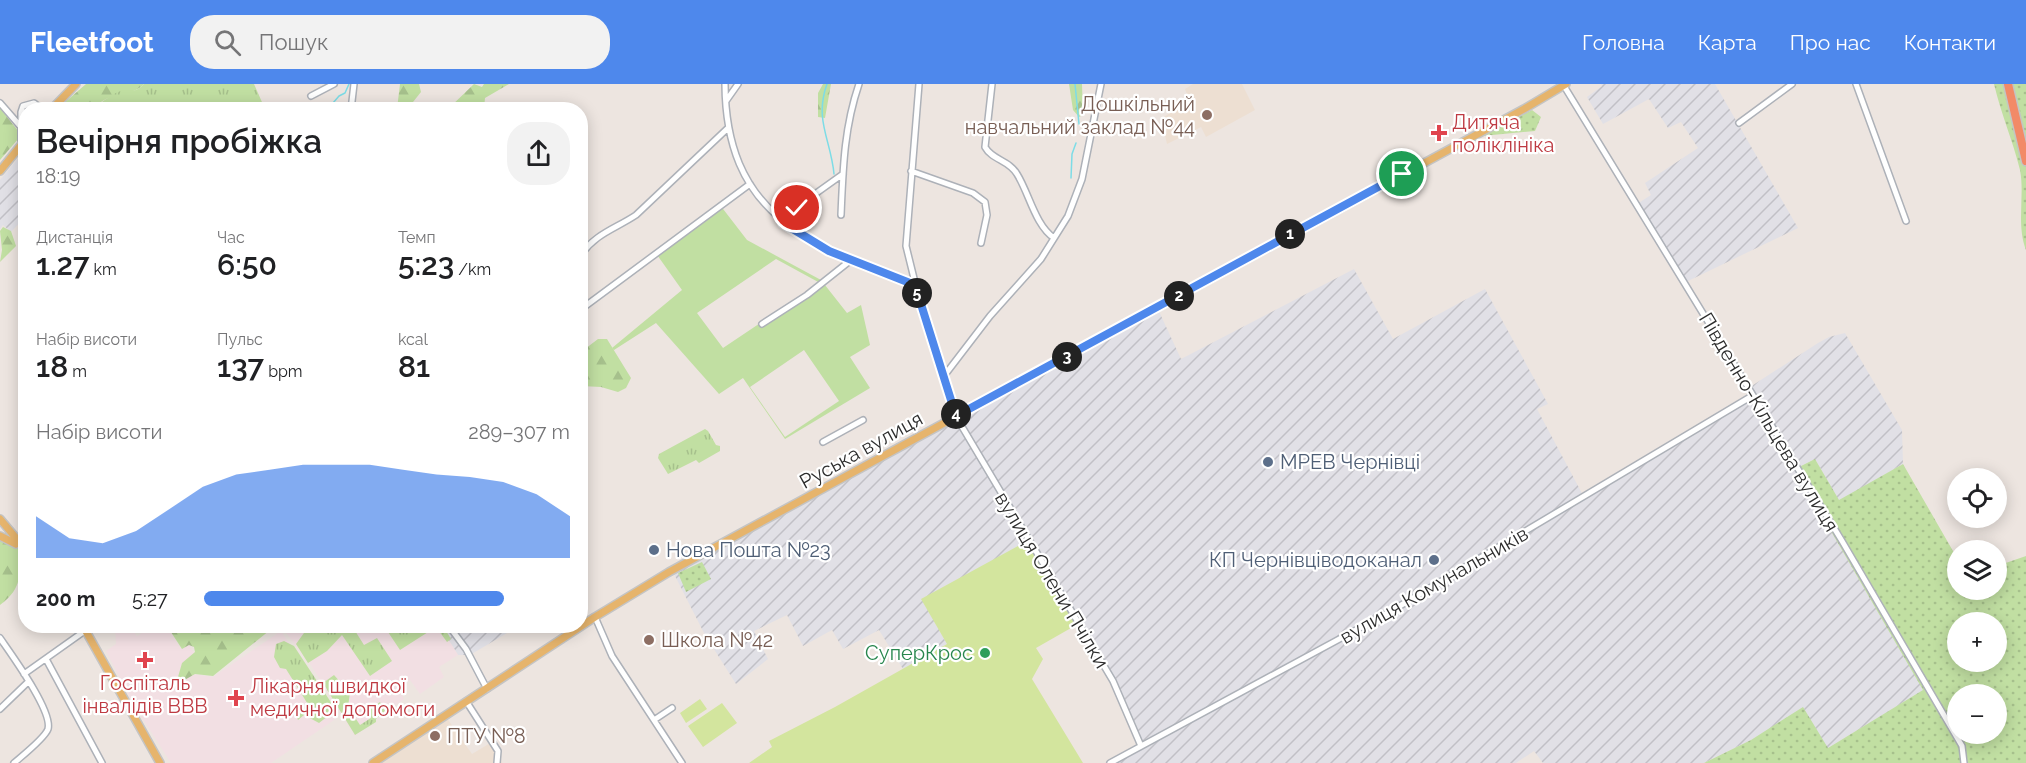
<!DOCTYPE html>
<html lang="uk">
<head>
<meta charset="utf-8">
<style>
  body { margin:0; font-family:Raleway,sans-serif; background:#f2f2f2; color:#202124; height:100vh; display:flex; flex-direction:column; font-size:22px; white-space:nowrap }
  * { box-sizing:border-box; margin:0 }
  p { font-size:20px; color:#757577 }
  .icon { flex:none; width:33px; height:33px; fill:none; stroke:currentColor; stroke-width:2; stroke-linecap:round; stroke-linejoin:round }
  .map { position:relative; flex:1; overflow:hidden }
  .details { position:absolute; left:18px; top:18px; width:570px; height:531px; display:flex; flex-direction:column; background:#fff; border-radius:24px; box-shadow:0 3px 15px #0003 }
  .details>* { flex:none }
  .buttons { position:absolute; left:1947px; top:384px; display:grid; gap:12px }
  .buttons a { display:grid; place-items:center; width:60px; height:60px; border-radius:50%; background:#fff; box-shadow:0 3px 15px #0003; font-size:30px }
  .pin { position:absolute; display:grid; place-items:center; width:51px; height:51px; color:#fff; margin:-26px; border:3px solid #fff; border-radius:50%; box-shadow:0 2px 6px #0007 }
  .km { position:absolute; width:30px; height:30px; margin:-15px; border-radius:50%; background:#222; color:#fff; font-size:16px; line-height:30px; text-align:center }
  .round { display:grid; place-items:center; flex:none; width:63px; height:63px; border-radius:24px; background:#f2f2f2 }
  .headline { display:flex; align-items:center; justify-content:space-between; height:102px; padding:0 18px }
  h1 { font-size:33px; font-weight:600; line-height:45px }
  .figures { display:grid; grid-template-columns:repeat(3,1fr); gap:9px; height:102px; padding:6px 18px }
  .figures div { display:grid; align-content:center }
  .figures b { font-size:30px; font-weight:600 }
  .figures small { font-size:16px; font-weight:400 }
  .figures p { font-size:16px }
  .chart { height:168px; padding:12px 18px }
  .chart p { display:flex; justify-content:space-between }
  .chart svg { width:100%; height:108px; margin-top:6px; fill:#4e88ec; opacity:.7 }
  ul { padding:0 18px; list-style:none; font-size:20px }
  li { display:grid; grid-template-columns:96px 72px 1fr; align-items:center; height:45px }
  li i { height:15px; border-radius:8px; background:#4e88ec }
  header { display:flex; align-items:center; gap:36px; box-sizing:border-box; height:84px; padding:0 30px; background:#4e88ec; color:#fff }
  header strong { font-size:28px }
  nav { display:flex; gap:33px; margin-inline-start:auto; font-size:21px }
  .search { width:420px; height:54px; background:#f2f2f2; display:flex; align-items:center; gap:15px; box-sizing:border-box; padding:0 21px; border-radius:24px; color:#757577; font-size:22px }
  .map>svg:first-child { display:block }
  .industrial { fill:url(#industrial-furrows) }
  .education { fill:#eddfd2 }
  .medical { fill:#f2dfe3 }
  .grass { fill:url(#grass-dots); fill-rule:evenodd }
  .forest { fill:url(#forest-firs) }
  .park { fill:url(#park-tufts) }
  .garden { fill:#c1dfa2; fill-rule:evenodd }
  .pitch { fill:#d3e59e }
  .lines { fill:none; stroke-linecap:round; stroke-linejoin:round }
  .stream { stroke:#7ddce6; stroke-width:1.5 }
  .minor-casing { stroke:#adb1b8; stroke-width:8 }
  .major-casing { stroke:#c4c4c4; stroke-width:10 }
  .highway-casing { stroke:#c4c4c4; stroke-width:11 }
  .minor { stroke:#fff; stroke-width:5 }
  .major { stroke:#e6b46c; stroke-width:7 }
  .highway { stroke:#f28a67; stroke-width:8 }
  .route-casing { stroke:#fff; stroke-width:12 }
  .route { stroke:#4e88ec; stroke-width:8 }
  .education-dot { fill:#8d6e63; stroke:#fff; stroke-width:2 }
  .health-dot { fill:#e0444e; stroke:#fff; stroke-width:2 }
  .service-dot { fill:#5c6f8a; stroke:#fff; stroke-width:2 }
  .leisure-dot { fill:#2e9e5b; stroke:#fff; stroke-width:2 }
  .labels { text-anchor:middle; stroke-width:4.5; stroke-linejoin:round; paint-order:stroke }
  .education-label { font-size:20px; fill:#785e54; stroke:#fff; text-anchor:start }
  .health-label { font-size:20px; fill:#be3a42; stroke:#fff; text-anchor:start }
  .street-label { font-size:20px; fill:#2d2d2d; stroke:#fff }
  .service-label { font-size:20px; fill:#4e5e75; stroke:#fff; text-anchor:start }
  .leisure-label { font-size:20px; fill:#27864d; stroke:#fff; text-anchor:end }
</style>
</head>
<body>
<header>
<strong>Fleetfoot</strong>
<div class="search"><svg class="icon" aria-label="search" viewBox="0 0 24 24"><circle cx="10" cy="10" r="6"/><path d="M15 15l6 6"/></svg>Пошук</div>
<nav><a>Головна</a><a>Карта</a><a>Про нас</a><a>Контакти</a></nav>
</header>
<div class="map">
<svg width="2026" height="679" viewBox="0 0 2026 679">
  <defs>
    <pattern id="industrial-furrows" width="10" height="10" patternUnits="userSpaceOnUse" patternTransform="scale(1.5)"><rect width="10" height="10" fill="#e1e0e6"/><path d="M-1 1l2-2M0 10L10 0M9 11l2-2" fill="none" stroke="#c1c0c6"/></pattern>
    <pattern id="grass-dots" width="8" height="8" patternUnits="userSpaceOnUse" patternTransform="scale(1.5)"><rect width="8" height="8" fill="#c1dfa2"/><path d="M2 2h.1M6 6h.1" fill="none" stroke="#a6c08c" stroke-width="1.8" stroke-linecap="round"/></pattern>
    <pattern id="forest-firs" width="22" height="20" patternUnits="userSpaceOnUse" patternTransform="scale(1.5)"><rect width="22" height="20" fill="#c1dfa2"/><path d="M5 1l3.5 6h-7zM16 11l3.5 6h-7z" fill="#a6c08c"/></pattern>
    <pattern id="park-tufts" width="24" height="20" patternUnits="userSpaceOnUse" patternTransform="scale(1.5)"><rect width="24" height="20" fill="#c1dfa2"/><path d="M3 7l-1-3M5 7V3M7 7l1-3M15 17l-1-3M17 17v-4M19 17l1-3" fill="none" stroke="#a6c08c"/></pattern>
  </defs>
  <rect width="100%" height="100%" fill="#ede5e0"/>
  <!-- industrial -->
  <path class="industrial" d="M1601,0H1715L1798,144L1686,198L1637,120L1651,111L1645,99L1698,64L1681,38L1668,44L1649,15L1603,40L1587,13L1602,2Z
    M20,72L25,78V133L11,148L3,141L0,145V96Z
    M1354,185L1393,255L1485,205L1548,320L1537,325L1585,415L1751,314L1747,305L1818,259L1829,253L1845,249L1902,346L1903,380L1839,417L1815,375L1795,385L1924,606L1828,664L1751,656L1704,679H1543L1534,667L1516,679H1113L1142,663L1131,633L1029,457L922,515L947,560L903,585L879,546L843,565L832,546L803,562L787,531L754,547L768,575L736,600L705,551L672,486L1157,223L1181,275Z
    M440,542H519L470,571H458Z"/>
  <!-- education -->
  <path class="education" d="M1193,0H1242L1255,26L1206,53L1201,43L1167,60L1161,35L1189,16L1185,5Z
    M444,630L472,670L492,658L502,679H372Z"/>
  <!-- medical -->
  <path class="medical" d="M115,542H129L137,552L154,542H167L181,565L189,561L202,582L191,590L213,593L281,547L337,634L271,679H171L134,621L106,567L116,560Z
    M281,542H440L458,571L439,583L444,593L420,610L410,596L398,604L404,615L355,652L312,583Z"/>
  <!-- grass -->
  <path class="grass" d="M1994,0H2026V166C2016,140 2025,112 2020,86C2013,57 2001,30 1994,0Z
    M1532,26L1541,33L1535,47L1482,52Z
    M1815,375L1839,416L1903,380L1957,474L1958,506H1996L1997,482L2026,472V679H1704L1751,656L1803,623L1828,664L1923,606L1795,385ZM1958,538H1996V578H1958ZM1958,610H1996V650H1958Z
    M702,478L711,495L686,508L678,489Z"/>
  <!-- forest -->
  <path class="forest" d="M86,0H144C132,14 105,7 95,25L56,26Z
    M400,0H419L421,8L413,18L417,25H397Z
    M474,0L482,3L484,0H509L485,14L484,25H448Z
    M823,0H831L825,34L818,33V9Z
    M1069,0H1082L1083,31L1079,33L1073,26Z
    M0,24L19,48V54L0,76Z
    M3,143L11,147L16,162L0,178L2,166L0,147Z
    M598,255H607L631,294L626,304L618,308L601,303L581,302V268Z
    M0,452L21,463C19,490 24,503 0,521Z
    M167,542H190L197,546L204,542H275L213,592L195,590L181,598L178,593L182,579L195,568L194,563L189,561L182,565Z"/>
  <!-- park -->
  <path class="park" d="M144,0H254L265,25H95C98,20 116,7 122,7C131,7 137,8 144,0Z
    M705,345L708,347L716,361L720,362V367L699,379L696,376L668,390L658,374L659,370Z
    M309,542L315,548L324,542H352L364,561L377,554L392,577L370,592L342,551L327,567L308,579L296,560Z
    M384,542H443L451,555L447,558L436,543L400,566Z
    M284,557L294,562L336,626L319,639L304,631L298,636L296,632L309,622L286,585L280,584L274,573L276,560Z
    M334,591L342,600L349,597L351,601L348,623L360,641L371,634L368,627L380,618L385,627L376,635V638L355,651L323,599Z"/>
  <!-- garden -->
  <path class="garden" d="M720,121L747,156L821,196L847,229L861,221L870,261L850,273L870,304L785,355L743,294L719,310L656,239L614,266L612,264L682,206L655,168ZM776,175L820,199L723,264L697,229ZM804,266L839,317L785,353L750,303Z"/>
  <!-- pitch -->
  <path class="pitch" d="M1029,456L1078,540L1036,564L1043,575L1032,595L1083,679H749L772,663L769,657L835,623L947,560L921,515Z
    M700,615L707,625L686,639L680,629Z
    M722,619L737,639L703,663L688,642Z"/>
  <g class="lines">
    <!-- stream -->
    <path class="stream" d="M827,0C814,36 831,56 834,90
      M1075,0L1079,40
      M327,26L339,12L345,9L349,0
      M1071,94L1072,70L1076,59"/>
    <!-- minor casing -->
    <g class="minor-casing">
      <path id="minor" d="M725,0C726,132 808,160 915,201
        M919,0L906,162L924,235L961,341L1113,597L1141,662
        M992,0L985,63C992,76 1009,76 1017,90C1029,109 1035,141 1054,154
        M1856,0L1906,137
        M1564,2L1842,457L1962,662L1964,679
        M311,12L334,0
        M726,17L738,0
        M0,19L21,43
        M351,26L354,0
        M1739,39L1792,0
        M21,59V28L23,22L34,19L43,26
        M911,87L973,109L985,118L987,131L981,159
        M841,131C843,85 844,44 859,0
        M783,139L815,110L843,90
        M580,172C596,149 615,145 636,131L728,44
        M580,226L750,100
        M762,240L807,211L851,176
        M944,292L990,232L1041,175L1068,132L1082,95L1101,0
        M823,358L863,336
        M595,533L612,572L682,679
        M449,542L466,565L487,605
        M0,554C11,570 53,627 48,645C45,654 22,672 14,679
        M46,575L102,679
        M24,590L86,546
        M466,617L498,667L497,679
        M0,625L28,598
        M654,636L672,624
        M1110,679L1393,526L1752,312"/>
    </g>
    <!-- major casing -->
    <g class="major-casing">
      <path id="major" d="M51,26L76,0
        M0,87L26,55
        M0,435L26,466
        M0,452L16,460
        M83,542L160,679
        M373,679L595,533L669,488L1524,25L1566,0"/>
    </g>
    <!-- highway casing -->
    <g class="highway-casing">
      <path id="highway" d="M2008,0L2026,77"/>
    </g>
    <!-- minor -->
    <use href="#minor" class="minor"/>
    <!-- major -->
    <use href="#major" class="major"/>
    <!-- highway -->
    <use href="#highway" class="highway"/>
  </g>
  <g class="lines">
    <!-- route casing -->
    <g class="route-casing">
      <path id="route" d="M797,124L783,139L829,167L915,201L956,332L1402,90"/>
    </g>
    <!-- route -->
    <use href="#route" class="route"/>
  </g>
  <!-- markers -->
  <g class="education-dot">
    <circle cx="1207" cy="31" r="6"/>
    <circle cx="649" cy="556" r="6"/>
    <circle cx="435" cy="652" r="6"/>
  </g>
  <g class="health-dot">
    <path d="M1436 40h6v6h6v6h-6v6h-6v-6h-6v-6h6z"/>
    <path d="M142 567h6v6h6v6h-6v6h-6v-6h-6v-6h6z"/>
    <path d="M233 605h6v6h6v6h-6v6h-6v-6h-6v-6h6z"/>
  </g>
  <g class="service-dot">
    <circle cx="1268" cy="378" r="6"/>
    <circle cx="654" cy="466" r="6"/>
    <circle cx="1434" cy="476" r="6"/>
  </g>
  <circle class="leisure-dot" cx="985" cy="569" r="6"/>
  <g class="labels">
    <!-- education labels -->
    <g class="education-label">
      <text x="1195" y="27" text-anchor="end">Дошкільний<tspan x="1195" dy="23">навчальний заклад №44</tspan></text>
      <text x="661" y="563">Школа №42</text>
      <text x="447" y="659">ПТУ №8</text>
    </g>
    <!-- health labels -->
    <g class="health-label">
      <text x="1452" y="45">Дитяча<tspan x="1452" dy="23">поліклініка</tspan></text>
      <text x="145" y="606" text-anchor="middle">Госпіталь<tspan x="145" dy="23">інвалідів ВВВ</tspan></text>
      <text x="250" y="609">Лікарня швидкої<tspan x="250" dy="23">медичної допомоги</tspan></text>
    </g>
    <!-- street labels -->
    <g class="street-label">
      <text transform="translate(1769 338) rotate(59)" y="7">Південно-Кільцева вулиця</text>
      <text transform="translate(861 366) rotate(-29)" y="7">Руська вулиця</text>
      <text transform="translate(1052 496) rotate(59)" y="7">вулиця Олени Пчілки</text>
      <text transform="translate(1434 501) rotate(-30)" y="7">вулиця Комунальників</text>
    </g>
    <!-- service labels -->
    <g class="service-label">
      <text x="1280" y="385">МРЕВ Чернівці</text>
      <text x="666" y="473">Нова Пошта №23</text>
      <text x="1422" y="483" text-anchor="end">КП Чернівціводоканал</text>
    </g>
    <!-- leisure labels -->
    <g class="leisure-label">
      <text x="973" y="576">СуперКрос</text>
    </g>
  </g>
</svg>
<div class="buttons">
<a><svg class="icon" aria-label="locate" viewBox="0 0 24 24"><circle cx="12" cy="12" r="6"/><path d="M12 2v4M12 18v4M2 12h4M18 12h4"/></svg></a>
<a><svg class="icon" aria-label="layers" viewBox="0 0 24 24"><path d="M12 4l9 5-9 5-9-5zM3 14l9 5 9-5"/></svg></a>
<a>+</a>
<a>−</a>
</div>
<div class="pin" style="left:1402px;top:90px;background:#1e9e55"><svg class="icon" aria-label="arrive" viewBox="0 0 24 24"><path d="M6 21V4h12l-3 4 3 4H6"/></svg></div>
<div class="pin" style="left:797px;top:124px;background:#d93025"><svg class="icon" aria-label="check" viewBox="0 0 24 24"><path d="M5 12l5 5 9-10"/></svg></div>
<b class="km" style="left:1290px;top:150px">1</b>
<b class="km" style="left:1179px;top:212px">2</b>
<b class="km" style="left:1067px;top:273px">3</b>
<b class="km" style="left:956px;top:330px">4</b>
<b class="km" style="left:917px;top:209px">5</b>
<section class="details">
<div class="headline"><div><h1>Вечірня пробіжка</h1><p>18:19</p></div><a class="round"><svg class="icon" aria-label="share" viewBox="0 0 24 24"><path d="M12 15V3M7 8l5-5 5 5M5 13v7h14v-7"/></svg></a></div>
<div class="figures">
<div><p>Дистанція</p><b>1.27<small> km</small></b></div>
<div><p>Час</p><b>6:50</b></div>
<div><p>Темп</p><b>5:23<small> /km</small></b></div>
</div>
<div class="figures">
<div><p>Набір висоти</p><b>18<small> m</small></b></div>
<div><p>Пульс</p><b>137<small> bpm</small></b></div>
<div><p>kcal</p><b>81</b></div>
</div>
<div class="chart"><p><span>Набір висоти</span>289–307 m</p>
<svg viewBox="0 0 160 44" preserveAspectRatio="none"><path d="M0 44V27L10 36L20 38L30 33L40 24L50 15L60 10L70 8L80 6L90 6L100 6L110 8L120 10L130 11L140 13L150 18L160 27V44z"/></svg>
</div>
<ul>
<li><b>200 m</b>5:27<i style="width:82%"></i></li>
</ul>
</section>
</div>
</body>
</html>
